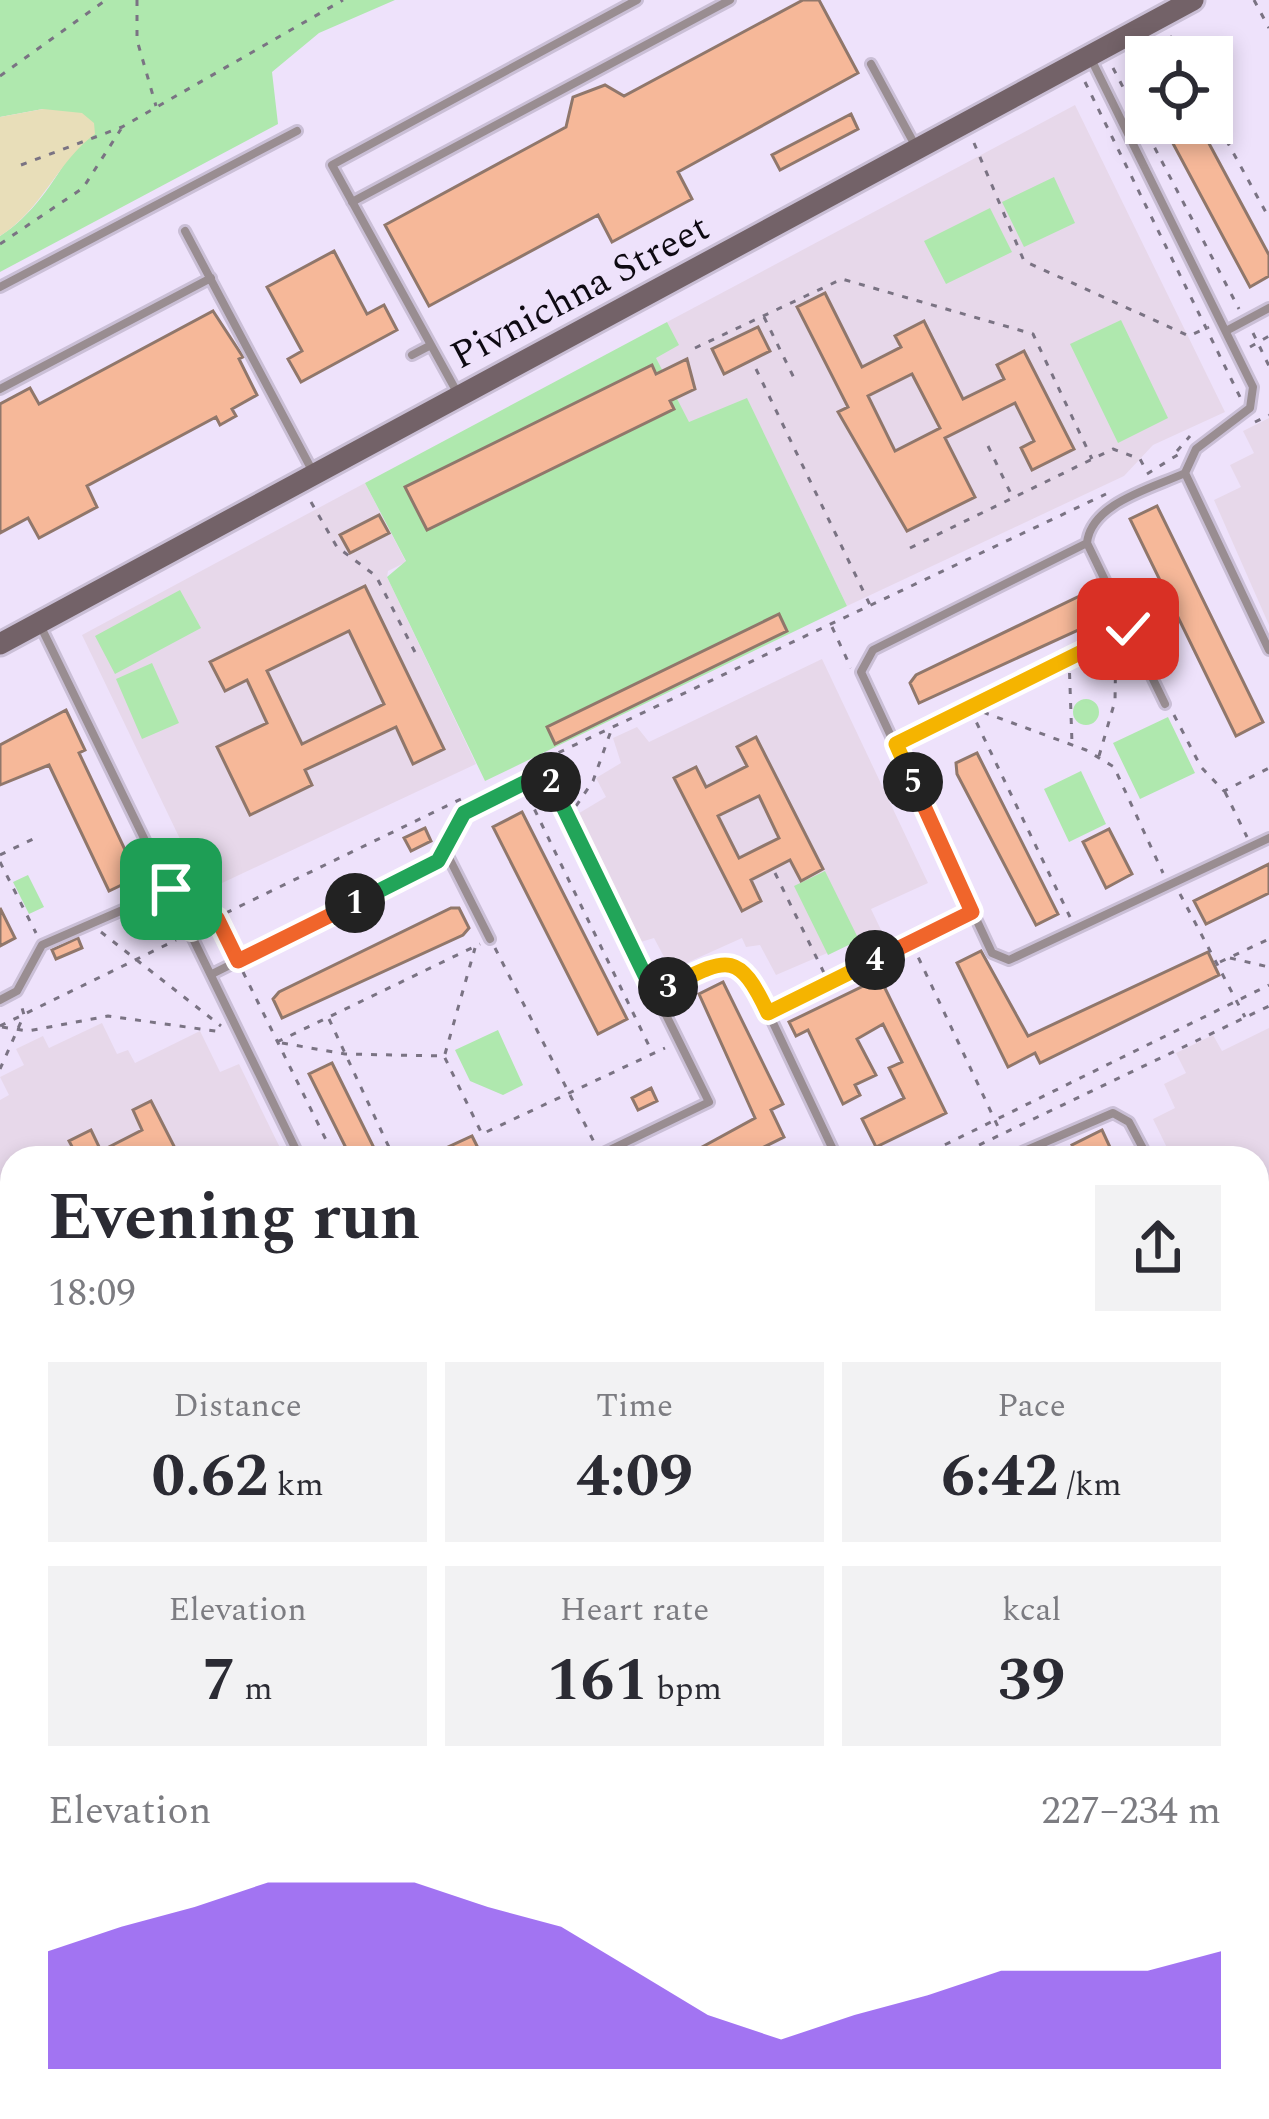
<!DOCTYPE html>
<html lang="en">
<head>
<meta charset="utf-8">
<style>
  body { margin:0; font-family:Spectral,serif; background:#f2f2f3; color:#2b2b33; height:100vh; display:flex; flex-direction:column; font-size:45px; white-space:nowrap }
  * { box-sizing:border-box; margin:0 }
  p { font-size:39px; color:#7c7c81 }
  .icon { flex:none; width:66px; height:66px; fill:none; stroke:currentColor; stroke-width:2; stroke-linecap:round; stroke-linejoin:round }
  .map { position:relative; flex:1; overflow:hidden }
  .details { position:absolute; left:0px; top:1146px; width:1269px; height:975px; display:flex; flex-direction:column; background:#fff; border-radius:36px 36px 0 0; box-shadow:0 6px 18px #0003 }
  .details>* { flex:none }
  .fabs { position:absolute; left:1125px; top:36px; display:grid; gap:24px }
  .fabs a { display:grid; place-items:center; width:108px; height:108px; border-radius:0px; background:#fff; box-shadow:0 6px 18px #0003; font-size:60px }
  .pin { position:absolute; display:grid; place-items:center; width:102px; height:102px; color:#fff; margin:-51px; border-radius:24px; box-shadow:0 6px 18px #0006 }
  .km { position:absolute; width:60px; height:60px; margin:-30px; border-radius:50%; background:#222; color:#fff; font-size:33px; line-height:60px; text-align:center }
  .round { display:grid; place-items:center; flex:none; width:126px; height:126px; border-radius:0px; background:#f2f2f3 }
  .head { display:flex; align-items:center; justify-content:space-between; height:204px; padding:0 48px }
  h1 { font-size:66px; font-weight:700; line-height:90px }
  .figures { display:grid; grid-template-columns:repeat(3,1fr); gap:18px; height:204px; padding:12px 48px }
  .figures div { display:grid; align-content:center; border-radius:0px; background:#f2f2f3; text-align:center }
  .figures b { font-size:60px; font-weight:700 }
  .figures small { font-size:33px; font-weight:400 }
  .figures p { font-size:33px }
  .chart { height:336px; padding:24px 48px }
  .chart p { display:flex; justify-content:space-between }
  .chart svg { width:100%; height:216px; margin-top:12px; fill:#7c3aed; opacity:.7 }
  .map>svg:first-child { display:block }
  .commercial { fill:#f1d7d1 }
  .education { fill:#e7d8ea }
  .green { fill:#afe8ae }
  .sand { fill:#e8deb9 }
  .building { fill:#f6b899; stroke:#90776b; stroke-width:3; fill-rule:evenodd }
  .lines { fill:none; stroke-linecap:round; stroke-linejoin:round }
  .lane-casing { stroke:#cabfd6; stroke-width:14 }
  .secondary-casing { stroke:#cabfd6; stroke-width:27 }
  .path { stroke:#7a7383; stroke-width:3; stroke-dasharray:6 9; stroke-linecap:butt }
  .lane { stroke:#998d91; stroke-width:8 }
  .secondary { stroke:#736268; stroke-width:21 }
  .split-1-casing { stroke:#fff; stroke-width:24 }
  .split-2-casing { stroke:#fff; stroke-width:24 }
  .split-3-casing { stroke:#fff; stroke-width:24 }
  .split-4-casing { stroke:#fff; stroke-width:24 }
  .split-5-casing { stroke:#fff; stroke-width:24 }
  .split-6-casing { stroke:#fff; stroke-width:24 }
  .split-1 { stroke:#f0652b; stroke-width:15 }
  .split-2 { stroke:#22a559; stroke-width:15 }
  .split-3 { stroke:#22a559; stroke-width:15 }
  .split-4 { stroke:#f5b400; stroke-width:15 }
  .split-5 { stroke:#f0652b; stroke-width:15 }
  .split-6 { stroke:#f5b400; stroke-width:15 }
  .labels { text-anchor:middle; stroke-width:10; stroke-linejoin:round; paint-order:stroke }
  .street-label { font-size:39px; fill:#0e0a12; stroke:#eee2fb }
</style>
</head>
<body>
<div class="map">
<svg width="1269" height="2119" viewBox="0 0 1269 2119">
  <rect width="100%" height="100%" fill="#eee2fb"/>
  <!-- commercial -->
  <path class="commercial" d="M0,1571L12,1572V2109H218L198,2119H0Z"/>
  <!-- education -->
  <path class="education" d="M1075,105L1225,412L1153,445L1124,476L847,606L747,399L689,423L655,357L678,345L667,322Z
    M1269,418V625L1214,500L1241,487L1230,465L1254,453L1243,431Z
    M365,483L406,562L388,571L387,577L476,764L205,891L82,635Z
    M822,659L928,883L871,909L881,930L776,975L760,945L746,947L742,938L671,970L654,938L634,944L620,899L576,815L606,797L596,778L621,763L613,738L637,727L649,742Z
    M102,1023L117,1054L128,1050L135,1063L200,1031L220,1072L239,1064L285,1158H12V1245L0,1221V1100L9,1095L0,1077L24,1065L16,1049L43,1036L49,1048Z
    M1269,1028V1274L1257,1280V1158H1172L1153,1119L1175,1108L1164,1084L1186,1073L1176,1053L1213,1035L1222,1051Z
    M1261,1924H1269V2119H1172L1167,2109H1257Z"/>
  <!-- green -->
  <path class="green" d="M0,0H395L319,33L272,72L278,124L0,272V236C32,216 53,183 72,151L43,109L0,117Z
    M1054,177L1075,223L1024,247L1002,202Z
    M990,208L1012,252L946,284L924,241Z
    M1121,320L1168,418L1118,443L1070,344Z
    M667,322L679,345L656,358L689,422L747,398L847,606L485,781L387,577L406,561L365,483Z
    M180,590L201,628L115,674L95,636Z
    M152,663L179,723L142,739L116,679Z
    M1073 712a13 13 0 1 1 26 0a13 13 0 1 1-26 0Z
    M1168,717L1195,773L1140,799L1113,743Z
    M1081,771L1106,824L1069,842L1044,789Z
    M825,871L859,940L828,955L794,886Z
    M28,875L44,907L29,914L13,882Z
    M498,1030L523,1085L503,1095L470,1081L455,1050Z"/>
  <!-- sand -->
  <path class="sand" d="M43,109L82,113L94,123L95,134C57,162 42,210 0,236V117Z"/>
  <!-- building -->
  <path class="building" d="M803,0H819L858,73L678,172L692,199L612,242L598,215L429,306L385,225L566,127L573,97L605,85L624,96Z
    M851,114L858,129L780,170L772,155Z
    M1162,123H1198L1269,255V276L1250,287Z
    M334,251L367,314L384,305L397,330L301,382L288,359L302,351L267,287Z
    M825,293L862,367L901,347L895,336L924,321L963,399L1004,379L997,365L1024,351L1074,449L1032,470L1021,448L1034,441L1015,403L945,438L975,497L907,531L838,412L848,407L797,307ZM912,374L940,428L895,451L868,396Z
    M213,311L243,357L239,359L257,395L232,409L236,416L220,425L216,417L87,486L97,507L39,538L28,518L0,533V404L30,388L39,404Z
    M758,327L770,351L724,374L712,349Z
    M687,359L695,389L670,401L674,409L427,530L405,487L652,365L656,374Z
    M1157,506L1263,722L1236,736L1130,519Z
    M379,515L389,533L350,553L340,535Z
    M365,586L444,749L413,764L396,727L305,770L312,785L250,815L217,747L267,723L247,680L225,691L210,662ZM349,631L384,704L302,744L267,671Z
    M1088,592H1097L1106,612L1100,620L919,703L910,683L916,675Z
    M779,614L787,631L555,744L547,727Z
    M1128,647L1140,672L1130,677L1117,652Z
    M66,710L85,750L79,753L138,877L109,891L49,765L0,785V745Z
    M756,737L823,869L801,881L790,860L751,880L761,901L742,911L674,778L696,767L706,787L747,766L737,747ZM759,796L779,838L739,858L718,816Z
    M977,753L1058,914L1036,925L957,774L956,763Z
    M522,812L627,1019L598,1034L493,827Z
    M425,828L431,841L411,851L404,838Z
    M1109,829L1132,874L1106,888L1083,842Z
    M1269,864V893L1206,924L1194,901Z
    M0,908L15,938L0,946Z
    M451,908H459L469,928L463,935L282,1018L273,999L279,992Z
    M78,938L82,948L56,959L52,950Z
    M981,951L1028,1036L1208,952L1219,975L1040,1063L1035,1053L1008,1067L957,963Z
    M880,978L946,1113L876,1147L862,1119L904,1098L889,1068L902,1062L883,1024L857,1039L876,1075L855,1085L860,1095L843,1104L808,1030L796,1036L789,1022Z
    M723,982L783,1104L771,1110L784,1137L742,1158H682L755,1118L699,994Z
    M332,1063L379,1158H351L309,1074Z
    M651,1088L657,1101L638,1110L632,1098Z
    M151,1101L180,1158H78L69,1141L91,1130L101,1151L142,1130L133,1110Z
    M1102,1130L1115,1158H1078L1072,1145Z
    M472,1136L483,1158H451L446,1148Z"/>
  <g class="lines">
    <!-- lane casing -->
    <g class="lane-casing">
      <path id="lane" d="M1090,57L1253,387L1250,408L1196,449L1185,473L1269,650
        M871,64L916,147
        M352,202L730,0
        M185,231L313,472
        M0,287L297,131
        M1226,331L1269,308
        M412,355L431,345
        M0,389L211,278
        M458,394L332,165L637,0
        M1087,543L873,650L861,672L992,953L1009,960L1269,838
        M40,625L300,1158
        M1165,704L1087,543C1091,503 1153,488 1185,473
        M446,852L490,939
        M212,974L438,861L464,813L546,772L709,1102L593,1158
        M654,994C682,980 718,951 749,972L837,1158
        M0,1000L17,991L42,945L171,889
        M1008,1158L1113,1113L1129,1122L1148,1158
        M0,1253L12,1277
        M1257,1299L1269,1294
        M1257,1381L1269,1408
        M1257,1441L1269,1433
        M1257,1793L1269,1787
        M655,2109L659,2119
        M816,2109L822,2119
        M605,2119L624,2109
        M725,2119L744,2109"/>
    </g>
    <!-- secondary casing -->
    <g class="secondary-casing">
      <path id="secondary" d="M0,644L1193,0
        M1257,1667L1269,1661
        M327,2119L348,2109"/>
    </g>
    <!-- path -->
    <path class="path" d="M137,0V40L156,106
      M1254,0L1269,28
      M1170,36L1181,57
      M1113,68L1239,309
      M0,76L106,0
      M1085,82L1240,397
      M1212,114L1269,218
      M974,143L1024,261L1189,336L1209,327
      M21,165L122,127L343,0
      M0,244L83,188L121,129
      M764,317L796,382
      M1253,333L1269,366
      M1250,347L1269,336
      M695,348L842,279L1033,334L1092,459
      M756,369L870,605
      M1255,422L1269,415
      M988,446L1013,498
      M1177,451L1190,436
      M1147,474L1179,454
      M311,502L337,547L376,576L419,660
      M910,548L1113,449L1140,459L1147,472
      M832,627L851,668
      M1069,658L1072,743
      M969,707L1086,750L1114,767L1163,873
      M970,709L1070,917
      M1174,715L1201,767L1224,791L1269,768
      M908,738L1120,633
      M1099,756L1115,701L1116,636
      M545,759L1106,494
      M1225,792L1247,837
      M528,796L652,1052
      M576,806L593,781L612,728
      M0,855L33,839
      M0,862L36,933
      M775,873L828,981
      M1180,894L1245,1017
      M217,918L233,952
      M199,926L461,799
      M101,932L221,1026
      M912,944L1000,1131
      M495,948L594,1142
      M1230,958L1269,967
      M1220,962L1269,939
      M243,972L335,1158
      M781,1007L960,918
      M329,1019L394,1158
      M0,1026L176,940
      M2,1027L28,1031L108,1016L222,1032
      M277,1042L480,944
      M282,1043L345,1054L444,1056L482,1134L665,1048
      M445,1054L475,948
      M0,1069L24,1015L21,1004
      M918,1158L1269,985
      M952,1158L1269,1006
      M1257,1902L1269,1896
      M1257,2029L1269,2021
      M1257,2058L1269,2081
      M1257,2080L1269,2074
      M1257,2091L1269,2085
      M995,2109L1014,2119
      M1125,2109L1130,2119
      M217,2119L237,2109
      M836,2119L861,2109
      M1205,2119L1224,2109"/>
    <!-- lane -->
    <use href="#lane" class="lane"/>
    <!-- secondary -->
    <use href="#secondary" class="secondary"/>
  </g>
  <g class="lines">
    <!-- split-1 casing -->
    <g class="split-1-casing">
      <path id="split-1" d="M171,889L191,930L217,918L238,961L355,903"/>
    </g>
    <!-- split-2 casing -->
    <g class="split-2-casing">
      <path id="split-2" d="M355,903L438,861L464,813L546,772L551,782"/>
    </g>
    <!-- split-3 casing -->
    <g class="split-3-casing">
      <path id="split-3" d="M551,782L654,994L668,987"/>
    </g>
    <!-- split-4 casing -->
    <g class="split-4-casing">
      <path id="split-4" d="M668,987C727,958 738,949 768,1013L875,960"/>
    </g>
    <!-- split-5 casing -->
    <g class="split-5-casing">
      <path id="split-5" d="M875,960L972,912L913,782"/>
    </g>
    <!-- split-6 casing -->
    <g class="split-6-casing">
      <path id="split-6" d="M913,782L896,744L1128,629"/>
    </g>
    <!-- split-1 -->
    <use href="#split-1" class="split-1"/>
    <!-- split-2 -->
    <use href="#split-2" class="split-2"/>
    <!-- split-3 -->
    <use href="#split-3" class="split-3"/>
    <!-- split-4 -->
    <use href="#split-4" class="split-4"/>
    <!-- split-5 -->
    <use href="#split-5" class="split-5"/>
    <!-- split-6 -->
    <use href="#split-6" class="split-6"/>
  </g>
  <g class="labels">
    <!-- street labels -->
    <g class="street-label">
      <text transform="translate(579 290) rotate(-28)" y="14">Pivnichna Street</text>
    </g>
  </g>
</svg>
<div class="fabs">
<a><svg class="icon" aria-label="locate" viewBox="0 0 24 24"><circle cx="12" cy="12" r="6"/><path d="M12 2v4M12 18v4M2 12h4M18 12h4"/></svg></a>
</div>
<div class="pin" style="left:171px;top:889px;background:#1e9e55"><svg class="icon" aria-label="arrive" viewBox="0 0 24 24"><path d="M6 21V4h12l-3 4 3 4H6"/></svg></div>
<div class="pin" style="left:1128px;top:629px;background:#d93025"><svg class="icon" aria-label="check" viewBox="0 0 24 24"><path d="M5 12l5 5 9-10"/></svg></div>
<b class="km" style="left:355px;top:903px">1</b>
<b class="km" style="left:551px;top:782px">2</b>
<b class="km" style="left:668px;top:987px">3</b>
<b class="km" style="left:875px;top:960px">4</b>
<b class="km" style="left:913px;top:782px">5</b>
<section class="details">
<div class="head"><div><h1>Evening run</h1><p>18:09</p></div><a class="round"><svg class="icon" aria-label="share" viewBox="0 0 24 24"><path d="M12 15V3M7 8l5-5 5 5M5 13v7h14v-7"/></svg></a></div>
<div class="figures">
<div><p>Distance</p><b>0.62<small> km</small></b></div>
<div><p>Time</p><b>4:09</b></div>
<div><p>Pace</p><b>6:42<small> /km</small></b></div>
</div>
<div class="figures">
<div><p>Elevation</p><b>7<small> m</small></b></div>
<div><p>Heart rate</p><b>161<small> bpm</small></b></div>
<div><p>kcal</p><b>39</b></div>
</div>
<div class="chart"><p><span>Elevation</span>227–234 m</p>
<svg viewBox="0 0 160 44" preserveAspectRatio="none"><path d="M0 44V20L10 15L20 11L30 6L40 6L50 6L60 11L70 15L80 24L90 33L100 38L110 33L120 29L130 24L140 24L150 24L160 20V44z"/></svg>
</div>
</section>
</div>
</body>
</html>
